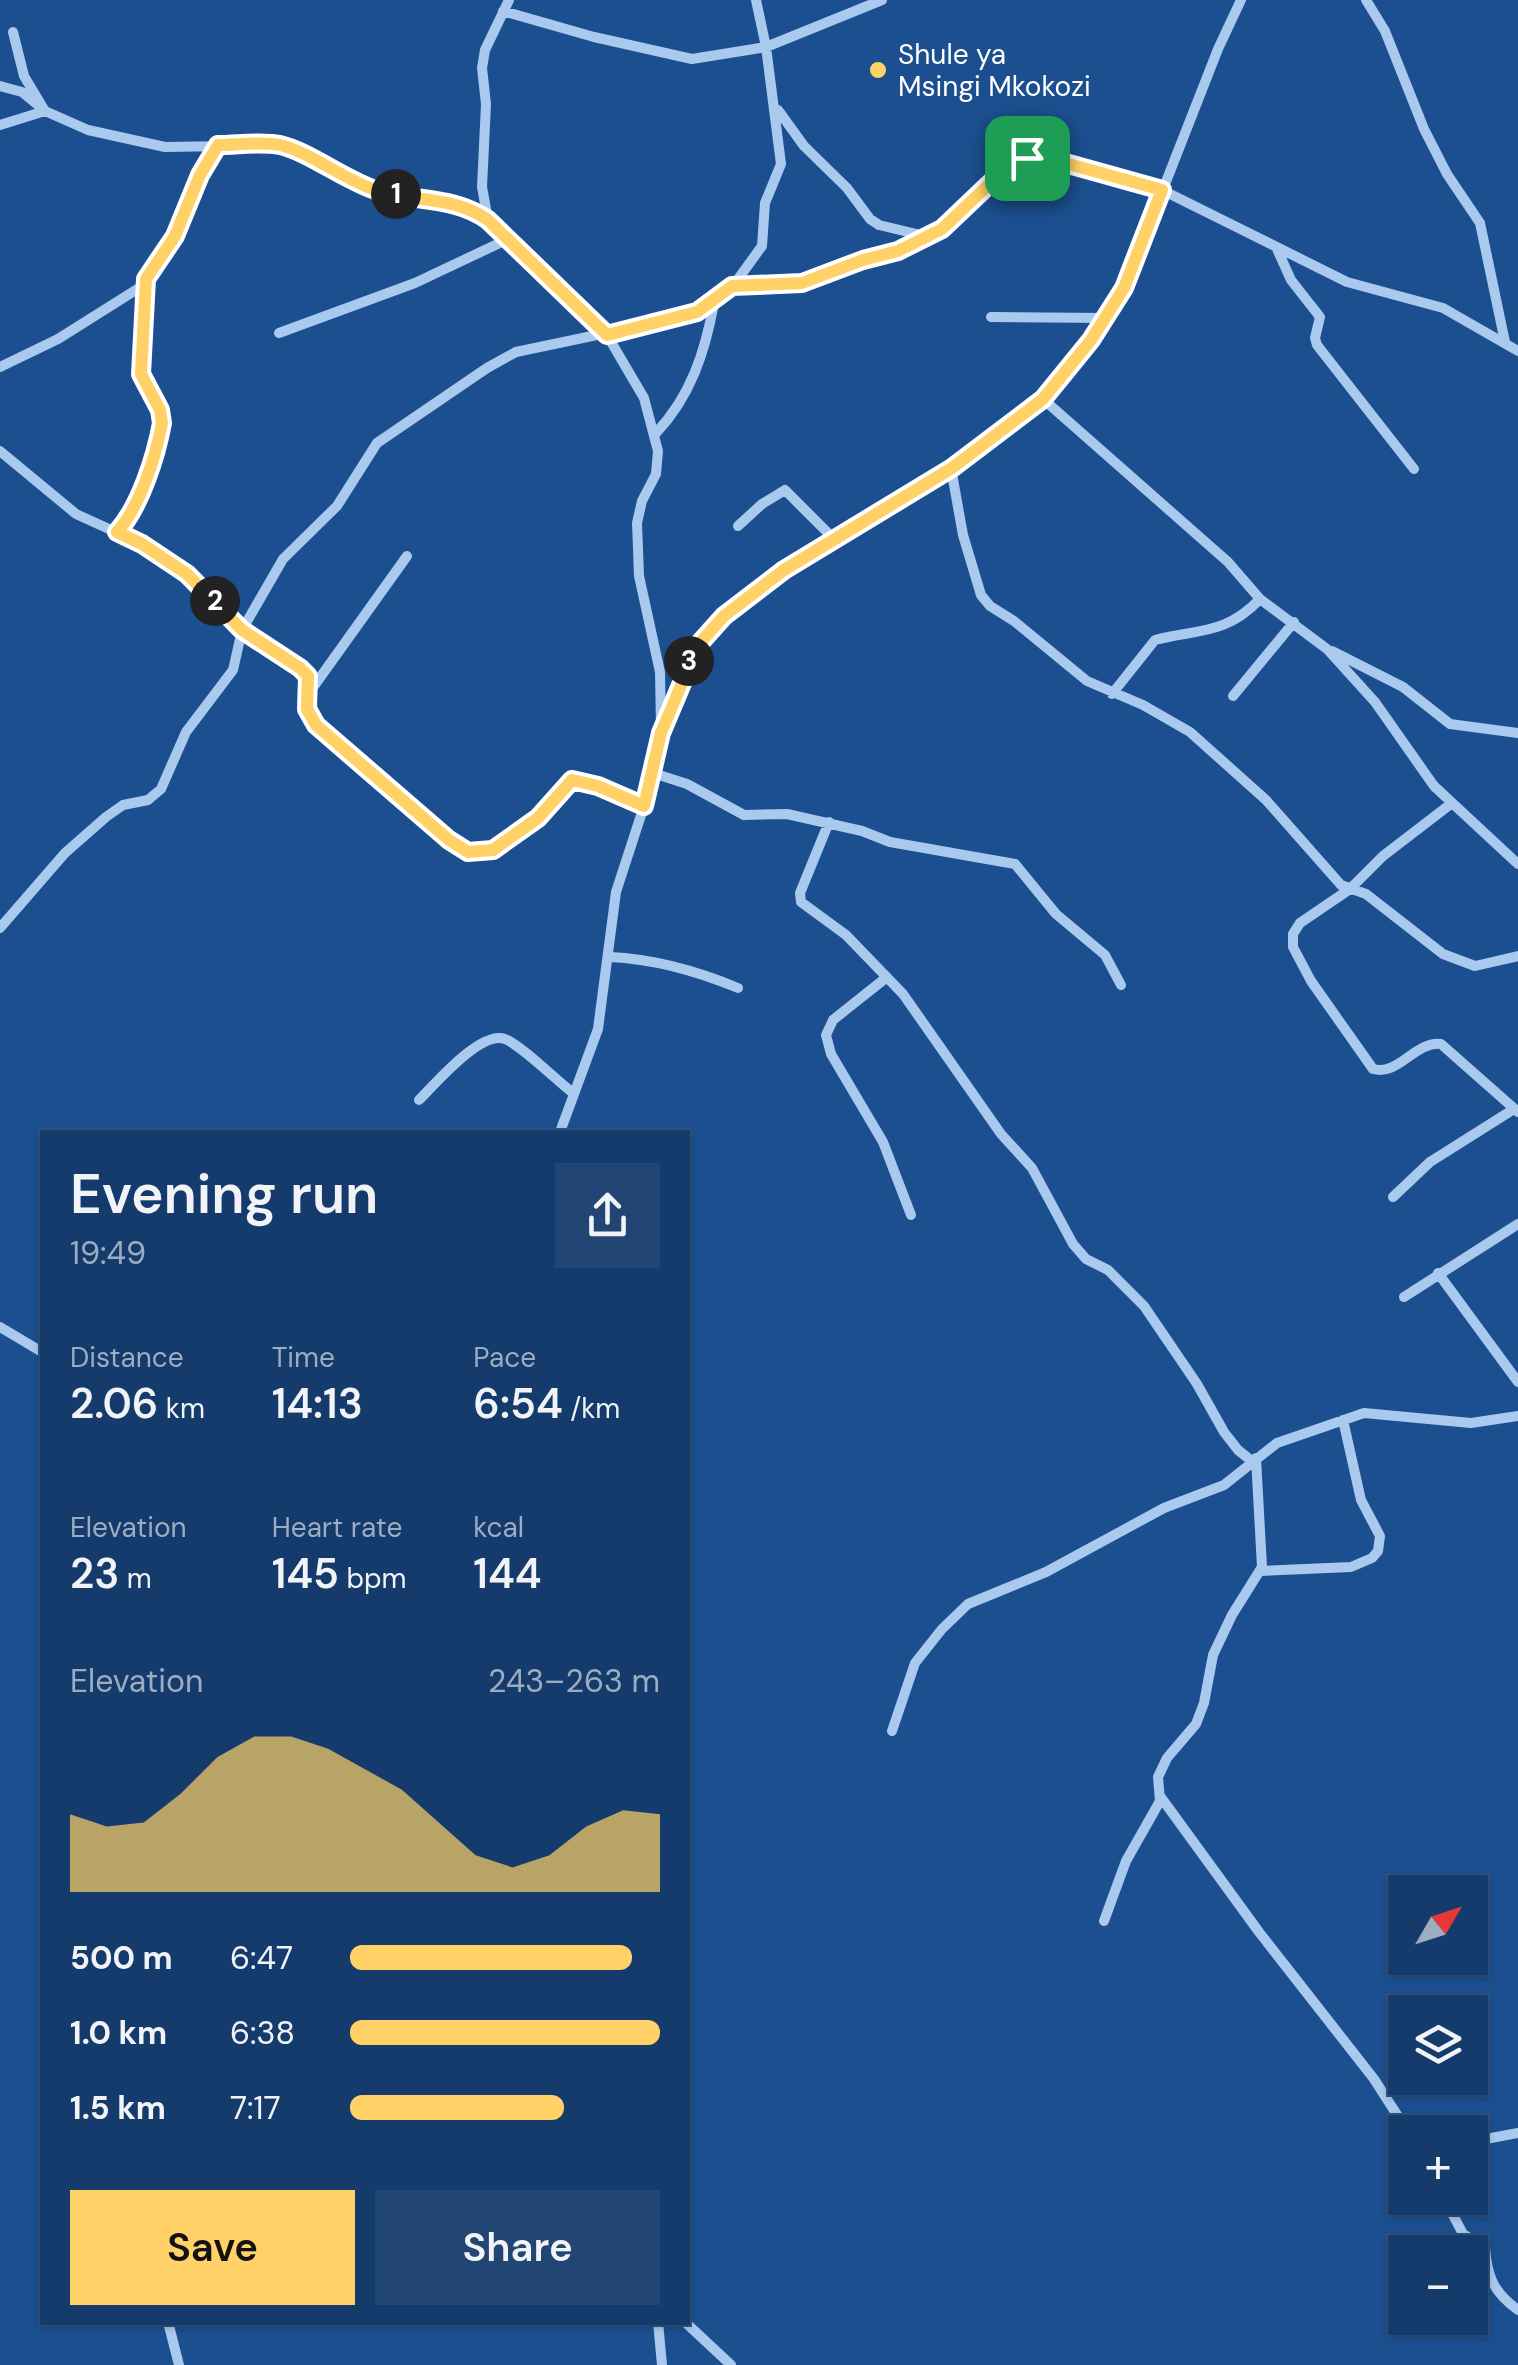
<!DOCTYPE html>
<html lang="en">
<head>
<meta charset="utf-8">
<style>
  body { margin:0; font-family:"DM Sans",sans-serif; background:#214673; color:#f1f3f6; height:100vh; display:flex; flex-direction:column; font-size:38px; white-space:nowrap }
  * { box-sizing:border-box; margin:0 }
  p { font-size:32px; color:#9dadc1 }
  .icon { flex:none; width:55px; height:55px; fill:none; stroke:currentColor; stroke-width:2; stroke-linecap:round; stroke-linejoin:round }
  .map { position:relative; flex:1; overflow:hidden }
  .drawer { position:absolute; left:40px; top:1130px; width:650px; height:1195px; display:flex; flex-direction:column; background:#143b6b; border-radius:0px; box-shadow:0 2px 8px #0004,0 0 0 2px #33557e }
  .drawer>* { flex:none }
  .needle { width:65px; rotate:51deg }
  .fabs { position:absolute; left:1388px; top:1875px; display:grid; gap:20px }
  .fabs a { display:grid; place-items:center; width:100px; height:100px; border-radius:0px; background:#143b6b; box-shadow:0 2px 8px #0004,0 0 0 2px #33557e; font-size:50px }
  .pin { position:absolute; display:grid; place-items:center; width:85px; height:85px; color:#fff; margin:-42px; border-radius:20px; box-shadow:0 5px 15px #0006 }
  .km { position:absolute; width:50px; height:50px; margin:-25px; border-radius:50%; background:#222; color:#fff; font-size:28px; line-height:50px; text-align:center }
  .round { display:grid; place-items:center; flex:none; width:105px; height:105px; border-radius:0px; background:#214673 }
  .summary { display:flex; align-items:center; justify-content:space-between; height:170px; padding:0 30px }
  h1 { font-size:55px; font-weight:600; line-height:75px }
  .stats { display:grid; grid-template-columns:repeat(3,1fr); gap:15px; height:170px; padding:10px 30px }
  .stats div { display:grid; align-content:center }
  .stats b { font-size:42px; font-weight:600 }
  .stats small { font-size:28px; font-weight:400 }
  .stats p { font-size:28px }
  .chart { height:280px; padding:20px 30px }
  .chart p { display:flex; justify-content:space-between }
  .chart svg { width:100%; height:180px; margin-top:10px; fill:#ffd166; opacity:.7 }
  .cta { display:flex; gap:20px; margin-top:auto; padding:20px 30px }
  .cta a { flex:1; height:115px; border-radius:0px; background:#ffd166; color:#111; font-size:40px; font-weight:600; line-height:115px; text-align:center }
  .cta a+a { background:#214673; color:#f1f3f6 }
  ul { padding:0 30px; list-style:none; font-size:32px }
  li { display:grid; grid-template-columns:160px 120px 1fr; align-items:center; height:75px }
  li i { height:25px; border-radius:12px; background:#ffd166 }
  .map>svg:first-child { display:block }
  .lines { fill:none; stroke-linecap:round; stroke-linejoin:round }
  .minor { stroke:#a9c9ee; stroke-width:10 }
  .route-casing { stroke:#fff; stroke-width:20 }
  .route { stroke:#ffd166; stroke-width:12 }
  .poi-dot { fill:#ffd166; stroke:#1b4f8f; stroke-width:4 }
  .labels { text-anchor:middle; stroke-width:10; stroke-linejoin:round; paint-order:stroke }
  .poi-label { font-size:28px; fill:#fff; stroke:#1b4f8f; text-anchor:start }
</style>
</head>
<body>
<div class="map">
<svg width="1518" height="2365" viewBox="0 0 1518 2365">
  <rect width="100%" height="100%" fill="#1b4f8f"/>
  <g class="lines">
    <!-- minor -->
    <path class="minor" d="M1366,0L1385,31L1424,129L1447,174L1480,223L1505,342
      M503,11L594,37L692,59L766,47L882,0
      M0,86L22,92L45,111L88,130L165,147L281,145L369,188L464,206L488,220L607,335L644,398L658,451L656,474L642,501L637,523L639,576L660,672L661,727
      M778,110L804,146L847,188L870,219L879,225L929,237
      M0,125L45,111L24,76L13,32
      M488,220L482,187L486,104L482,68L485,50L509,0
      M1277,249L1291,280L1320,317L1315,338L1317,345L1414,469
      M733,286L762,246L765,203L781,164L766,47L756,0
      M991,317L1107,318
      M279,333L415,283L506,240
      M0,367L58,339L139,288L175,236L200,175L218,145
      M1043,399L1228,562L1260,599L1327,649L1375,702L1434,786L1518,864
      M656,433C691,396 705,352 714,303
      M0,451L76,514L142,544L187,574L242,630L300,667C316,685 301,700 316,725L459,847C488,861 520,836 541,816C553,805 559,790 572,779L597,785L644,806
      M951,468L963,535L981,595L990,606L1014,621L1087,681L1143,705L1190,732L1266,800L1341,885L1366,894L1443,954L1475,966L1518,956
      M738,526L762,504L785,490L834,539
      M117,532C140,507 156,456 162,423L161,410L141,374L146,280
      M1332,651L1403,687L1450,724L1518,733
      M309,693L407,556
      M1112,694L1155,640C1197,629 1226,635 1260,599
      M1233,696L1294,622
      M653,773L687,784L744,815L787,814L862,831L890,842L1015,864L1056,914L1105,955L1121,985
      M1452,803L1383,856L1350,889L1300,923L1293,934V947L1311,981L1373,1069C1399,1076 1415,1041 1441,1044L1518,1112
      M829,822L800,893L801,902L846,935L903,994L1001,1134L1032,1168L1073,1244L1086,1259L1108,1270L1144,1306L1197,1384L1224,1432L1238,1450L1253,1462
      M0,928L65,853L106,817L123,805L148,800L161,789L186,732L233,670L242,630L283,559L337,506L377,443L487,368L516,352L673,319L707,307L732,287L802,283L863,260L898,251L942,229L1014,164L1036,157L1162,190L1347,282L1443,308L1518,351
      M610,957C654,959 697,971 738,988
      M887,977L833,1020L826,1035L831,1054L883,1142L911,1215
      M419,1100C436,1083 481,1030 505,1039C522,1046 556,1080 573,1093
      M560,1132L598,1029L616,892L644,806L661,733L691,655L724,616L750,595L784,570L951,468L1043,399L1091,340L1124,289L1218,49L1241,0
      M1393,1197L1430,1162L1514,1109
      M1438,1273L1518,1382
      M1404,1297L1518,1224
      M0,1327L42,1352
      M1260,1571L1351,1567L1372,1558L1378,1551L1380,1536L1361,1500L1343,1420
      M892,1731L915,1663L942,1629L968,1604L1046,1572L1164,1508L1224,1485L1277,1443L1364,1413L1471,1423L1518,1416
      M1160,1796L1259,1932L1374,2079L1408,2132
      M1104,1921L1126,1861L1160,1801L1158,1777L1167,1758L1196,1724L1204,1703L1213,1655L1232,1615L1262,1567L1256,1458
      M1470,2142L1518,2133
      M1444,2198L1463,2234L1485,2247C1487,2276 1493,2292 1518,2310
      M168,2322L179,2365
      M658,2322L662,2365
      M685,2322L731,2365"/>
  </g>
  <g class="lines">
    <!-- route casing -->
    <g class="route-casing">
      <path id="route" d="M218,145C237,145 261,141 280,145C310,152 344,180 378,191C416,202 454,196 488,220L607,335L697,312L732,286L802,283L863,260L898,251L942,229L1002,172L1027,158H1047L1162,190L1124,288L1091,340L1043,399L952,468L784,570L724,616L698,645L661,733L644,806L598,786L572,780L538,818L493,850L468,852L449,840L316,725L307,709L308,676L300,668L242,630L187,574L142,544L117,532C140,507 156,456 162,423L160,410L141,374L146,279L175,236L200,175Z"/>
    </g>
    <!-- route -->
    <use href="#route" class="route"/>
  </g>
  <!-- markers -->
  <circle class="poi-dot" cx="878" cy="70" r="10"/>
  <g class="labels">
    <!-- poi labels -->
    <g class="poi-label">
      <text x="898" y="64">Shule ya<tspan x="898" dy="32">Msingi Mkokozi</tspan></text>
    </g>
  </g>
</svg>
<div class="fabs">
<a><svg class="needle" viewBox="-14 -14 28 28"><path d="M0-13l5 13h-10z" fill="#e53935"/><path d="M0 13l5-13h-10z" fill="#9dadc1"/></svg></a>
<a><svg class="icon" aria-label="layers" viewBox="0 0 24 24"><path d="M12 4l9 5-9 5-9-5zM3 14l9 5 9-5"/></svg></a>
<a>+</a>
<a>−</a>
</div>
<div class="pin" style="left:1027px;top:158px;background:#1e9e55"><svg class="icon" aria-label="arrive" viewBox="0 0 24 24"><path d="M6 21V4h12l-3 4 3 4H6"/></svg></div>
<b class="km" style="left:396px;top:194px">1</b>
<b class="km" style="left:215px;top:601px">2</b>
<b class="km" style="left:689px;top:661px">3</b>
<section class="drawer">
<div class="summary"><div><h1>Evening run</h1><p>19:49</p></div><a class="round"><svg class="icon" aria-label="share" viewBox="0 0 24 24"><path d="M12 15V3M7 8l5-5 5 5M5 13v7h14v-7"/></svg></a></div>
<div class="stats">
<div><p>Distance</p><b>2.06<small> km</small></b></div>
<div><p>Time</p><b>14:13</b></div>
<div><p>Pace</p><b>6:54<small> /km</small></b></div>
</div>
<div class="stats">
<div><p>Elevation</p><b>23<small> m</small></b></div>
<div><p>Heart rate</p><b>145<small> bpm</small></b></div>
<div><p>kcal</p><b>144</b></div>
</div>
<div class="chart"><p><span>Elevation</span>243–263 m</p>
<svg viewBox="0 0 160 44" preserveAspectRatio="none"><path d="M0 44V25L10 28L20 27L30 20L40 11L50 6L60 6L70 9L80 14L90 19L100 27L110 35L120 38L130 35L140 28L150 24L160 25V44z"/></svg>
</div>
<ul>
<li><b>500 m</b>6:47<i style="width:91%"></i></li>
<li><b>1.0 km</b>6:38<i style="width:100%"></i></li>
<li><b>1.5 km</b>7:17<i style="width:69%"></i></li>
</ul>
<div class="cta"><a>Save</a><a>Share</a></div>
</section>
</div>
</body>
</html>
